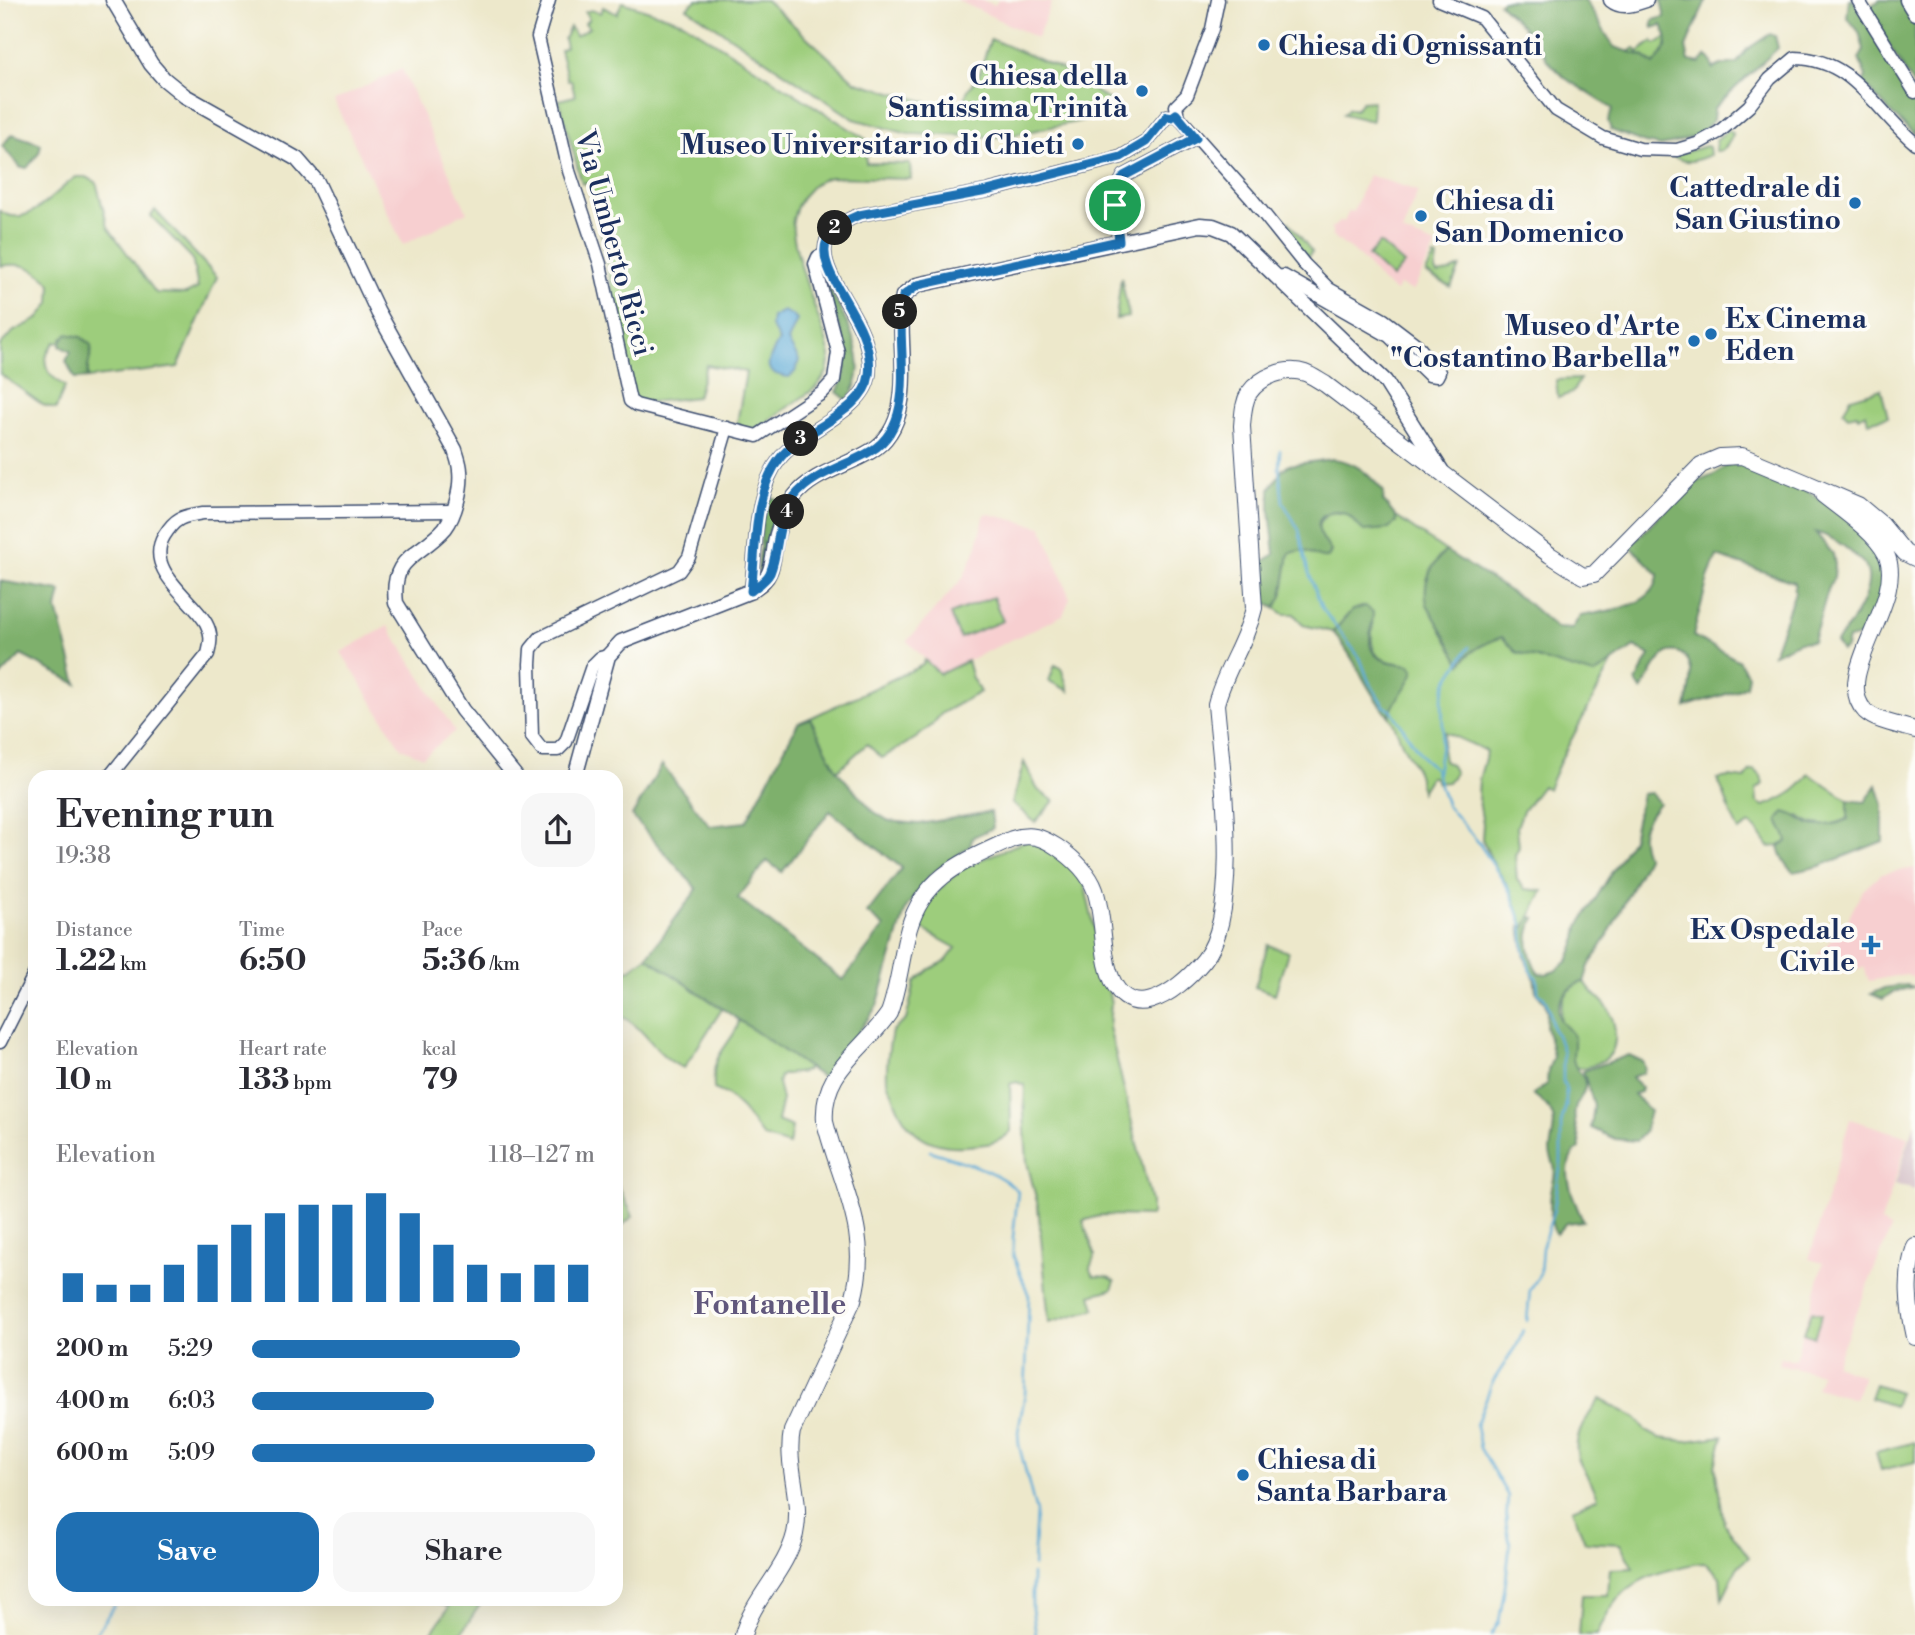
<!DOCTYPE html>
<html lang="en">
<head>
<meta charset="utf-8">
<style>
  body { margin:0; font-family:"Libre Bodoni",serif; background:#f7f7f7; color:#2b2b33; height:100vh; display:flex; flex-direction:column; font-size:26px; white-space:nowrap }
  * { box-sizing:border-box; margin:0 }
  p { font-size:23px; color:#7c7c81 }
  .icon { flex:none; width:38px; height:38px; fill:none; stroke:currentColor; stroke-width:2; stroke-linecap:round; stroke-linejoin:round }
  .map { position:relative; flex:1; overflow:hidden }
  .details { position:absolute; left:28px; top:770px; width:595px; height:836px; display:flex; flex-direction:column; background:#fff; border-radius:21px; box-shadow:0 7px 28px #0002 }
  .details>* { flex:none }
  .pin { position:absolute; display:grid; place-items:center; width:60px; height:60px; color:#fff; margin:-30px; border:4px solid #fff; border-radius:50%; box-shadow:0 2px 7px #0007 }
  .km { position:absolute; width:35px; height:35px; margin:-18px; border-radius:50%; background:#222; color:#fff; font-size:19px; line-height:35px; text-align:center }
  .round { display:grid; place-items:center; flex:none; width:74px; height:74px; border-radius:21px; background:#f7f7f7 }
  .summary { display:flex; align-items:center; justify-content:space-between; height:119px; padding:0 28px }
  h1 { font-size:38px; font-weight:800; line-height:52px }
  .metrics { display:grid; grid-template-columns:repeat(3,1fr); gap:10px; height:119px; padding:7px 28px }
  .metrics div { display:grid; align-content:center }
  .metrics b { font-size:30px; font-weight:800 }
  .metrics small { font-size:19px; font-weight:400 }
  .metrics p { font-size:19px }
  .chart { height:196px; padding:14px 28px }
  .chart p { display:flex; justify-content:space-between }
  .chart svg { width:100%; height:126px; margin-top:7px; stroke:#1f6fb2; stroke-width:6 }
  .button { display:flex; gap:14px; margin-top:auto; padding:14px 28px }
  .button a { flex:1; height:80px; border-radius:21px; background:#1f6fb2; color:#fff; font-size:28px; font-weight:800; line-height:80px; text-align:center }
  .button a+a { background:#f7f7f7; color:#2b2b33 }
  ul { padding:0 28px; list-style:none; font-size:23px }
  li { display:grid; grid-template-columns:112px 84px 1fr; align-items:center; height:52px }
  li i { height:18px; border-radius:9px; background:#1f6fb2 }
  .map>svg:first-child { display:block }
  .built { fill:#f7cfd0 }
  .industrial { fill:#d2bdc5 }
  .green { fill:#9dcd7c; stroke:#5c7e6d; stroke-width:2 }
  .forest { fill:#7eb06c; stroke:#4c7065; stroke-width:2; fill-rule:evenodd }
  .water { fill:#5eabd7; stroke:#3c6d9a; stroke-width:2 }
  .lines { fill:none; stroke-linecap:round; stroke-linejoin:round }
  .stream { stroke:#5eabd7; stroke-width:2.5 }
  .tertiary-casing { stroke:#3a4b6e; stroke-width:15 }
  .secondary-casing { stroke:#3a4b6e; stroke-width:17 }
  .primary-casing { stroke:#3a4b6e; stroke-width:18 }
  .tertiary { stroke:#fff; stroke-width:12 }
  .secondary { stroke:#fff; stroke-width:14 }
  .primary { stroke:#fff; stroke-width:16 }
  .route-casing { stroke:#fff; stroke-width:14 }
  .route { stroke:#1f6fb2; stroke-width:9 }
  .poi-dot { fill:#1f6fb2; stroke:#fdfcf7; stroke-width:2.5 }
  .labels { text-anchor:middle; stroke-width:7; stroke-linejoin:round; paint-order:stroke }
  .poi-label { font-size:28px; font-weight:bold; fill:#1b2f5e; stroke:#fdfcf7; text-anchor:end }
  .street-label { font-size:28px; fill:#1b2f5e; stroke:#fdfcf7 }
  .neighbourhood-label { font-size:30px; font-weight:bold; fill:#61587d; stroke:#fdfcf7 }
</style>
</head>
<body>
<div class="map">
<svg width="1915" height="1635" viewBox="0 0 1915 1635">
  <rect width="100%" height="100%" fill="#fdfcf7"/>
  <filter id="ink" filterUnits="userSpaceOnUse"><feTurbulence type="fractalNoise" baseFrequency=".0143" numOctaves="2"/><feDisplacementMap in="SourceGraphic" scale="14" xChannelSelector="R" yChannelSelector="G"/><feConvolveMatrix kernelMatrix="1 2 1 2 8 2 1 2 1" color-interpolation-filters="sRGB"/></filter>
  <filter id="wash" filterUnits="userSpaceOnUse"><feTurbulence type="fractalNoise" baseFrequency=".00686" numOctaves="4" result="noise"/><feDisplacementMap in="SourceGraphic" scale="28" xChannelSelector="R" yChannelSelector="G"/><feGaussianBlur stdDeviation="1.57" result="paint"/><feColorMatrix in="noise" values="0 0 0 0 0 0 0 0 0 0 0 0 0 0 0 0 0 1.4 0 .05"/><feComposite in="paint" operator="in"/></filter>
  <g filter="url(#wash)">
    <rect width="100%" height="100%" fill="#ede8cb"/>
    <!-- built -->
    <path class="built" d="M957,0H982L995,5L998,0L1052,2L1037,38Z
      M402,69L467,212L403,245L334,101Z
      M1368,175L1418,191L1402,232L1436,245L1413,291L1399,285L1396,292L1381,281L1361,258L1331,235L1333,232L1330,229L1341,221L1344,222L1349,211L1353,212Z
      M985,513L1042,527L1070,598L1063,615L940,674L907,641L963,578L976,549Z
      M388,626L455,731L423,757L401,748L341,652Z
      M1915,868V978L1906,974L1869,981L1864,967L1843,973L1804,970L1846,923L1862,891L1881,874Z
      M1850,1119L1909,1137L1881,1222L1891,1229L1835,1365L1863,1376L1855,1399L1816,1388L1821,1374L1779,1364L1781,1357L1795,1360L1808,1316L1823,1263L1809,1259Z"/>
    <!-- industrial -->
    <path class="industrial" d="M1915,1123V1190L1895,1184Z"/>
    <!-- green -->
    <path class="green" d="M696,0H766L856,82L963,112L968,108C960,90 974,86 980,72C984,61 986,50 991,39L1061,69L1110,101L1105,116L1003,137L908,134L854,119L687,8Z
      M622,2L683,22L867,140L866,163L910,164L911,179L830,177C811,181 796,202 793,220C789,243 818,314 826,340L830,356L827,372L817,387L761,426L748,431L739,428L737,423L746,372L706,365L697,397L641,403L633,398L600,228L587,182L582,184L559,100L575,96L571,80L568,81L560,50L566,47L564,39L570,27L576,36L589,28L585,23L589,19L585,12L591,10L601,13L603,7L617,14Z
      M1667,37L1666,49L1655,65L1643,56L1628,53L1635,48L1638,52L1653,41L1655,44Z
      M1373,101L1372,121L1343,114L1349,108L1355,110L1362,102Z
      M1728,130L1733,134C1730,142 1725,152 1715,151L1716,141Z
      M1706,146L1709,147L1710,155C1694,161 1688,165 1672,156Z
      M76,177H86L96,182L108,227L156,293L186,294L198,288L192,258L151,216L155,210L217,277L178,367L88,378L87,364L92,351L62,339L61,343L55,342C38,361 46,375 65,386L56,409L43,405L0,374V345L14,331L38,319L50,303L51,284C35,267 22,262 0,266V211C28,231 55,190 76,177Z
      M1289,222L1312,252L1307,257L1284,227Z
      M1380,243L1404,264L1392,278L1368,256Z
      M1434,257L1437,258L1435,271L1437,274L1449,272L1460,267L1451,287L1426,273Z
      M1121,277L1129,317L1116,319Z
      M1580,379L1572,393L1558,398L1556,380Z
      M1881,389L1888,417L1868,422L1866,413L1858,417L1857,414L1848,416L1843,411L1851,398Z
      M1332,512L1347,514C1362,534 1375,533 1396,522V517L1446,551L1438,558L1427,604L1461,664C1471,649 1485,644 1502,636L1594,675L1613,661L1561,759L1548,789L1542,786L1523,811L1517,827L1519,847L1515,855L1516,868L1517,880L1525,889L1543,891L1524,929L1512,894L1492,861L1482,839L1483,824L1478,795L1479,780L1487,751L1445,732L1442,748L1444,761L1450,764L1455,773L1448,782L1437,783L1433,777H1430L1421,792C1419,771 1416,768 1406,751C1399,740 1397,727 1389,716L1410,665C1380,661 1367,658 1373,624L1352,610L1333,632L1303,625L1294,614H1284L1275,608C1286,595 1285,571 1289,554C1298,550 1303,548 1312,554L1324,541C1314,527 1318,519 1332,512Z
      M993,597L1003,621L960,638L950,614Z
      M925,660L940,674L967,661L972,678L980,692L942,713L931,726L916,738L882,758L867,744L837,771L810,718L923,665Z
      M1055,665L1061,668L1069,691L1049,681Z
      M1024,762L1038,790L1054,801L1035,822L1012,803Z
      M1755,770L1761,776L1763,784L1756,790L1757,802L1764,806C1782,799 1799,791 1809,774L1848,800V819C1832,827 1813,828 1799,816L1780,826L1786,834L1787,842L1779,846L1769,847L1758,831L1750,824L1739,831C1729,814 1727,796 1717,779L1729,777L1745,779L1750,771Z
      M1032,838L1053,849L1084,882L1111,1003L1109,1027L1151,1202V1216L1102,1215L1083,1221L1095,1255L1090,1268L1094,1276L1108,1277L1115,1281L1112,1289L1091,1295L1095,1309L1049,1322L1038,1206L1027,1162L1024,1115L1025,1085L1016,1082L1010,1084L1011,1131C997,1146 984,1144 966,1146C928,1149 904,1131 893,1095C891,1090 887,1085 887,1080C886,1064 889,1046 892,1031L906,1020L915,982L930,969L946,961L956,948L915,925L922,906L963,867Z
      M1268,945L1288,952L1275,994L1255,987Z
      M647,957L722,1009L684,1068C656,1059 646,1025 616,1014V965L621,969L629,970Z
      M1579,982L1586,983C1592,995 1606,1002 1610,1012C1617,1029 1619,1053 1602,1061C1593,1065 1584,1070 1575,1067L1572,1061C1563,1030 1548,1005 1579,982Z
      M739,1020L809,1068C801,1076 789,1071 780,1076L778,1083L782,1099L777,1121L792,1127L789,1145L763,1137L742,1109L726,1094L714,1089C714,1082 713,1074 715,1066C719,1048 736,1038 739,1020Z
      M616,1182L633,1216L616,1231Z
      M1812,1311L1822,1314L1814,1337L1804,1333Z
      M1875,1384L1899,1392L1894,1406L1870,1398Z
      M1600,1399L1636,1418L1646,1431L1659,1438L1686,1441L1723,1436L1715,1466L1724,1523L1749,1557L1738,1566L1722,1599L1720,1577L1706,1563C1694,1563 1684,1566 1673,1569C1632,1579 1613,1596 1597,1635H1579L1582,1595H1608L1610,1569L1633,1568L1620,1544L1585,1542L1572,1509L1598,1498C1594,1485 1586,1475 1580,1463C1569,1439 1587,1417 1600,1399Z
      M1915,1442V1462L1881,1470L1876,1452Z
      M434,1600H483L460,1635H430L449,1607Z"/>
    <!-- forest -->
    <path class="forest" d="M1503,0H1585L1614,47L1643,56L1654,65C1667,48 1671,45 1662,25L1653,28L1652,23L1653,20L1665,17L1661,0H1706L1686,47L1689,61L1700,63L1706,56C1713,59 1712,64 1713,69L1721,65L1737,63L1746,50L1770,34L1775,36L1778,48L1714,108L1713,120L1701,134L1675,143L1661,146L1645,143L1611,130L1608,121L1613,109L1565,78L1547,60L1536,40L1499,3Z
      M1849,0H1853L1915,101V135L1897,119L1863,83L1866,76L1859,59L1864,50L1859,32L1847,17Z
      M1880,0H1904L1915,19V88L1867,8Z
      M12,134L41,144L39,153L27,168H21L2,146Z
      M820,270C837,307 879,362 847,400L837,392C863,346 826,314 820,270Z
      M67,334L81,337L91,345C93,357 85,366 88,378L75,379L66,361L71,352L60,346L62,339Z
      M1332,459C1357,461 1368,474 1384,492L1383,501L1396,517V522L1389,529L1364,531C1357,526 1351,515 1344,513C1338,511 1332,512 1327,514C1309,523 1323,539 1331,551L1328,558C1309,560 1312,544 1289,554L1282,596L1275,608L1262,600V562L1275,554L1270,511V489L1282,470L1289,465Z
      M1739,460C1789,477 1842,506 1874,548C1880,556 1886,563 1885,573C1885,587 1871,620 1866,635L1848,639L1846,648L1842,651L1836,642C1850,626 1879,586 1864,564C1861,560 1855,556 1852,553C1840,542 1830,536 1815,532L1833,554L1835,565L1834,577L1828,590L1813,641L1799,642L1773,654L1795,592L1794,582L1717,556L1709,575L1693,636L1738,660L1748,675L1746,686C1726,697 1706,698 1686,707C1690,692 1699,659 1677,652C1673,651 1671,651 1667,653C1655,661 1649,679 1641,690L1636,682L1650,655L1634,647L1594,675L1516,652L1502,637C1485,644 1470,648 1461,664L1427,604C1422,582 1430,566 1446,551L1528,603L1556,628L1572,629L1580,616C1605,611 1657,608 1658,574L1630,546L1677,498L1699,481L1716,474L1730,463Z
      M768,496L781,501L770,529L763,567L758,573L762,522Z
      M0,581L61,591L57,609L77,684L21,655L0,677Z
      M1365,606L1373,612C1373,622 1370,631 1370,641C1370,662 1395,663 1410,665L1414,671C1408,688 1395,698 1389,716C1366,692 1356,657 1333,632L1352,610Z
      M810,718L837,771L873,811L889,821L919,824L991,812L993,828L973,837L970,846L930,875L906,908L877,1006L825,1079L647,957L697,889L632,816L662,765L710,826L746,822L798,723ZM830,811L902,868L867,913L884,927L843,980L738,898L767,861L782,872Z
      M1877,785L1883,805V841L1820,866L1794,872C1785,864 1782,858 1779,846L1787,842C1786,833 1780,828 1778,820L1784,812C1798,815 1798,819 1809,824C1820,828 1838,824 1848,819V800L1865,802Z
      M1651,793L1659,803C1643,823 1636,833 1647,858L1607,937L1589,966L1584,982C1571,983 1552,1005 1560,1019C1565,1028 1573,1030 1574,1041C1575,1049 1571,1056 1574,1063C1576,1071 1586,1075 1585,1086C1585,1094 1576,1102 1575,1110C1572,1124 1580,1135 1580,1148C1556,1163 1574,1201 1583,1221L1566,1223L1556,1234C1549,1224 1549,1199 1552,1187C1554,1180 1556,1173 1554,1166C1553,1160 1550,1157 1550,1151C1554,1121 1561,1115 1533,1094L1547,1084L1548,1071L1553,1056L1546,1026L1547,1011L1545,1003L1536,991L1534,977L1525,958L1520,926L1524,928L1531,917L1535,918C1524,937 1528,954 1538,973L1546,974L1555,971L1568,961L1577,939L1579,926L1632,839L1642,794Z
      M1907,985L1914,987L1893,992L1883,999L1871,994L1884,988Z
      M1629,1055L1642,1061L1645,1068L1643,1073L1632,1077L1641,1088L1640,1092L1634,1094L1650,1111L1644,1133L1636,1141L1615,1139L1591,1128L1594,1105L1583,1071Z"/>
    <!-- water -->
    <path class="water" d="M783,311L792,315L797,320L788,341L799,360L795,372L789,377C756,373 771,358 779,340L771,326L772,317Z"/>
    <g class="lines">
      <!-- stream -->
      <path class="stream" d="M1280,450L1279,469L1283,502L1299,530L1307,567L1321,607L1360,658L1369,682L1384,706L1392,711L1422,757L1434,768L1446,804L1479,843L1511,893L1522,924L1524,950L1530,969L1537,979L1538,992L1544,997L1549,1009L1553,1030L1557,1035L1563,1052V1081L1566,1089V1105L1561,1124V1162L1554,1209L1542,1248L1540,1274L1530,1290L1527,1321
        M1437,772L1443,730L1442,700L1444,691L1447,682L1469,647
        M930,1151C960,1161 996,1169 1018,1191L1013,1237V1255L1029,1296L1025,1394L1018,1432L1019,1445L1036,1512L1033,1566
        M1032,1574V1609L1036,1635
        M117,1602L118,1600
        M95,1635L114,1606
        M1491,1635L1499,1622L1506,1580L1510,1544L1506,1522L1508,1496L1480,1448L1476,1425L1492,1383L1518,1343L1523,1330"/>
    </g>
  </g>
  <g filter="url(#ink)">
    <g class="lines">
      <!-- tertiary casing -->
      <g class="tertiary-casing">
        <path id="tertiary" d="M549,0L538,37L569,171L600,264L630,401L636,405L757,436L822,393L834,380L838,352L815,264L818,257L825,256
          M1439,0L1482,18L1556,110L1603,138L1640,149L1677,150L1697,144L1719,132L1749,106L1770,79L1795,58C1854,59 1874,109 1915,143
          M1858,0L1915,92
          M1176,114L1251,198L1304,264L1329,289L1384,320L1417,345L1439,372L1437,376L1429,375L1389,336L1284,276L1277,277
          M1169,117L1175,115L1177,111L1176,106L1187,95L1212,29L1218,0
          M1119,241C1117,218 1111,196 1124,176L1196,138
          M751,591C757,548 752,493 781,457C803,430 865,411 869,375C872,353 864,333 853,314C832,275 799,238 859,215L987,191L1121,157L1146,142L1167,116
          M608,656L600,658L592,666L566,742L558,750H542L532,737L530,664L531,649L540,638L679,571L689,557L727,428
          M109,777L208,654C211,642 212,634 206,623C192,598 144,570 164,536C175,518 182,516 203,513L453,511
          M0,1042L35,973"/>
      </g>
      <!-- secondary casing -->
      <g class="secondary-casing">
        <path id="secondary" d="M113,0L151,64L164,79L185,96L297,159L317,182L378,312L455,450C457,457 460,464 460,471C462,487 455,515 445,528C420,557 390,555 396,603L462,710L516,777
          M1611,0C1622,9 1633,4 1646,0
          M1907,0L1915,13
          M575,777L608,656L621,642L751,591C757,586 766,581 769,573C775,560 773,544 778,531C781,521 788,506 794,497C812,473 847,466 871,451C921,421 895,342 903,296L917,285L1200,225L1213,226L1231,233L1385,381L1441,470"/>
      </g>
      <!-- primary casing -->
      <g class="primary-casing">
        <path id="primary" d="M1823,495C1842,510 1875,532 1886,554C1908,599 1830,676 1865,711C1877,722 1900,725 1915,730
          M1915,1246C1905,1276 1908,1306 1915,1337
          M743,1635C753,1598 786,1571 795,1534C803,1499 785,1466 792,1431L853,1300C872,1231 841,1186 825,1122C821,1070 863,1052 889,1013C899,986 901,956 909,928C925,874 966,861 1012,839C1030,833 1042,837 1057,847C1073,858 1088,871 1095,890C1103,914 1102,940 1107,964C1123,1032 1176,994 1204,960C1243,913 1221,765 1216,704C1225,669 1246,643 1254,608L1242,426C1243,415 1243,403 1249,393C1260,377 1286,366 1305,373C1311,375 1318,380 1325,384L1550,555L1583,576L1594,574L1701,465L1720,457L1742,456L1804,482L1858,505L1882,525L1905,553L1915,558"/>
      </g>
      <!-- tertiary -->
      <use href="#tertiary" class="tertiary"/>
      <!-- secondary -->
      <use href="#secondary" class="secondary"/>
      <!-- primary -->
      <use href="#primary" class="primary"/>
    </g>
  </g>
  <g class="lines" filter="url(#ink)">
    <!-- route casing -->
    <g class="route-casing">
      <path id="route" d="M1176,114L1196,138L1124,176C1111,196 1117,219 1119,241L918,285L903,296C894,342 921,421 871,451C847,466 813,473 794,497C775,521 780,549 770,573C766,581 757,586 751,591C757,548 752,492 781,457C803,430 865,411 869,375C872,353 864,333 853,314C832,274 799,239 859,215L987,191L1121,157L1146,142L1167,116L1172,117Z"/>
    </g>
    <!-- route -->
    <use href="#route" class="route"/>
  </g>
  <!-- markers -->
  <g class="poi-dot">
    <circle cx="1264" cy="45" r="7"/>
    <circle cx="1142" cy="91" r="7"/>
    <circle cx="1078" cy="144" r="7"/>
    <circle cx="1855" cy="203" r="7"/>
    <circle cx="1421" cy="216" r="7"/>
    <circle cx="1711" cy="334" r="7"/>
    <circle cx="1694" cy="341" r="7"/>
    <path d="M1867.5 934.5h7v7h7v7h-7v7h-7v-7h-7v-7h7z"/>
    <circle cx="1243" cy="1475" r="7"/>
  </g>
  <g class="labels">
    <!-- poi labels -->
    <g class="poi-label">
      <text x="1278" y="55" text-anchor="start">Chiesa di Ognissanti</text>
      <text x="1128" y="85">Chiesa della<tspan x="1128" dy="32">Santissima Trinità</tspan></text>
      <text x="1064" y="154">Museo Universitario di Chieti</text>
      <text x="1841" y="197">Cattedrale di<tspan x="1841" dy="32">San Giustino</tspan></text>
      <text x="1435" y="210" text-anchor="start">Chiesa di<tspan x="1435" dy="32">San Domenico</tspan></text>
      <text x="1725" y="328" text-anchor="start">Ex Cinema<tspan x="1725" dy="32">Eden</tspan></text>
      <text x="1680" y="335">Museo d'Arte<tspan x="1680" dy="32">"Costantino Barbella"</tspan></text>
      <text x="1855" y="939">Ex Ospedale<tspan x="1855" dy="32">Civile</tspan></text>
      <text x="1257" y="1469" text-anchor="start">Chiesa di<tspan x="1257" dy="32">Santa Barbara</tspan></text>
    </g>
    <!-- street labels -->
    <g class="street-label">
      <text transform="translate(615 243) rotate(75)" y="10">Via Umberto Ricci</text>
    </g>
    <!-- neighbourhood labels -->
    <g class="neighbourhood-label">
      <text x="770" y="1314">Fontanelle</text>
    </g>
  </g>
</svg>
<div class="pin" style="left:1115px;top:205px;background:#1e9e55"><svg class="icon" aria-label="arrive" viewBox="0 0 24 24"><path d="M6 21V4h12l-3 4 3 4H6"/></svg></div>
<b class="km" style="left:835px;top:228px">2</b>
<b class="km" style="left:801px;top:439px">3</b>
<b class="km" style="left:787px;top:512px">4</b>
<b class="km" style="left:900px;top:312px">5</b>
<section class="details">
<div class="summary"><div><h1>Evening run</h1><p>19:38</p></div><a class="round"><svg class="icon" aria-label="share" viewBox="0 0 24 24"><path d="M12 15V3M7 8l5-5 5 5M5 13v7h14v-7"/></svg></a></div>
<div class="metrics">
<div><p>Distance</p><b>1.22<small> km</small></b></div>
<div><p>Time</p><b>6:50</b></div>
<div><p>Pace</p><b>5:36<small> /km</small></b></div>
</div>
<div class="metrics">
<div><p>Elevation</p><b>10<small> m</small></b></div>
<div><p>Heart rate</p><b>133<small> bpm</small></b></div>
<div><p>kcal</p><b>79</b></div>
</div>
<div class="chart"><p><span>Elevation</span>118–127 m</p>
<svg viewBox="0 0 160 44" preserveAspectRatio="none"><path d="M5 44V34M15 44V38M25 44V38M35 44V31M45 44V24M55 44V17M65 44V13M75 44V10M85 44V10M95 44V6M105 44V13M115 44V24M125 44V31M135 44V34M145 44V31M155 44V31"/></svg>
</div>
<ul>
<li><b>200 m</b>5:29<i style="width:78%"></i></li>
<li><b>400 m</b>6:03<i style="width:53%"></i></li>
<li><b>600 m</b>5:09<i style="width:100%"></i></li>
</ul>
<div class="button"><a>Save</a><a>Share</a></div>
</section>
</div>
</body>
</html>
